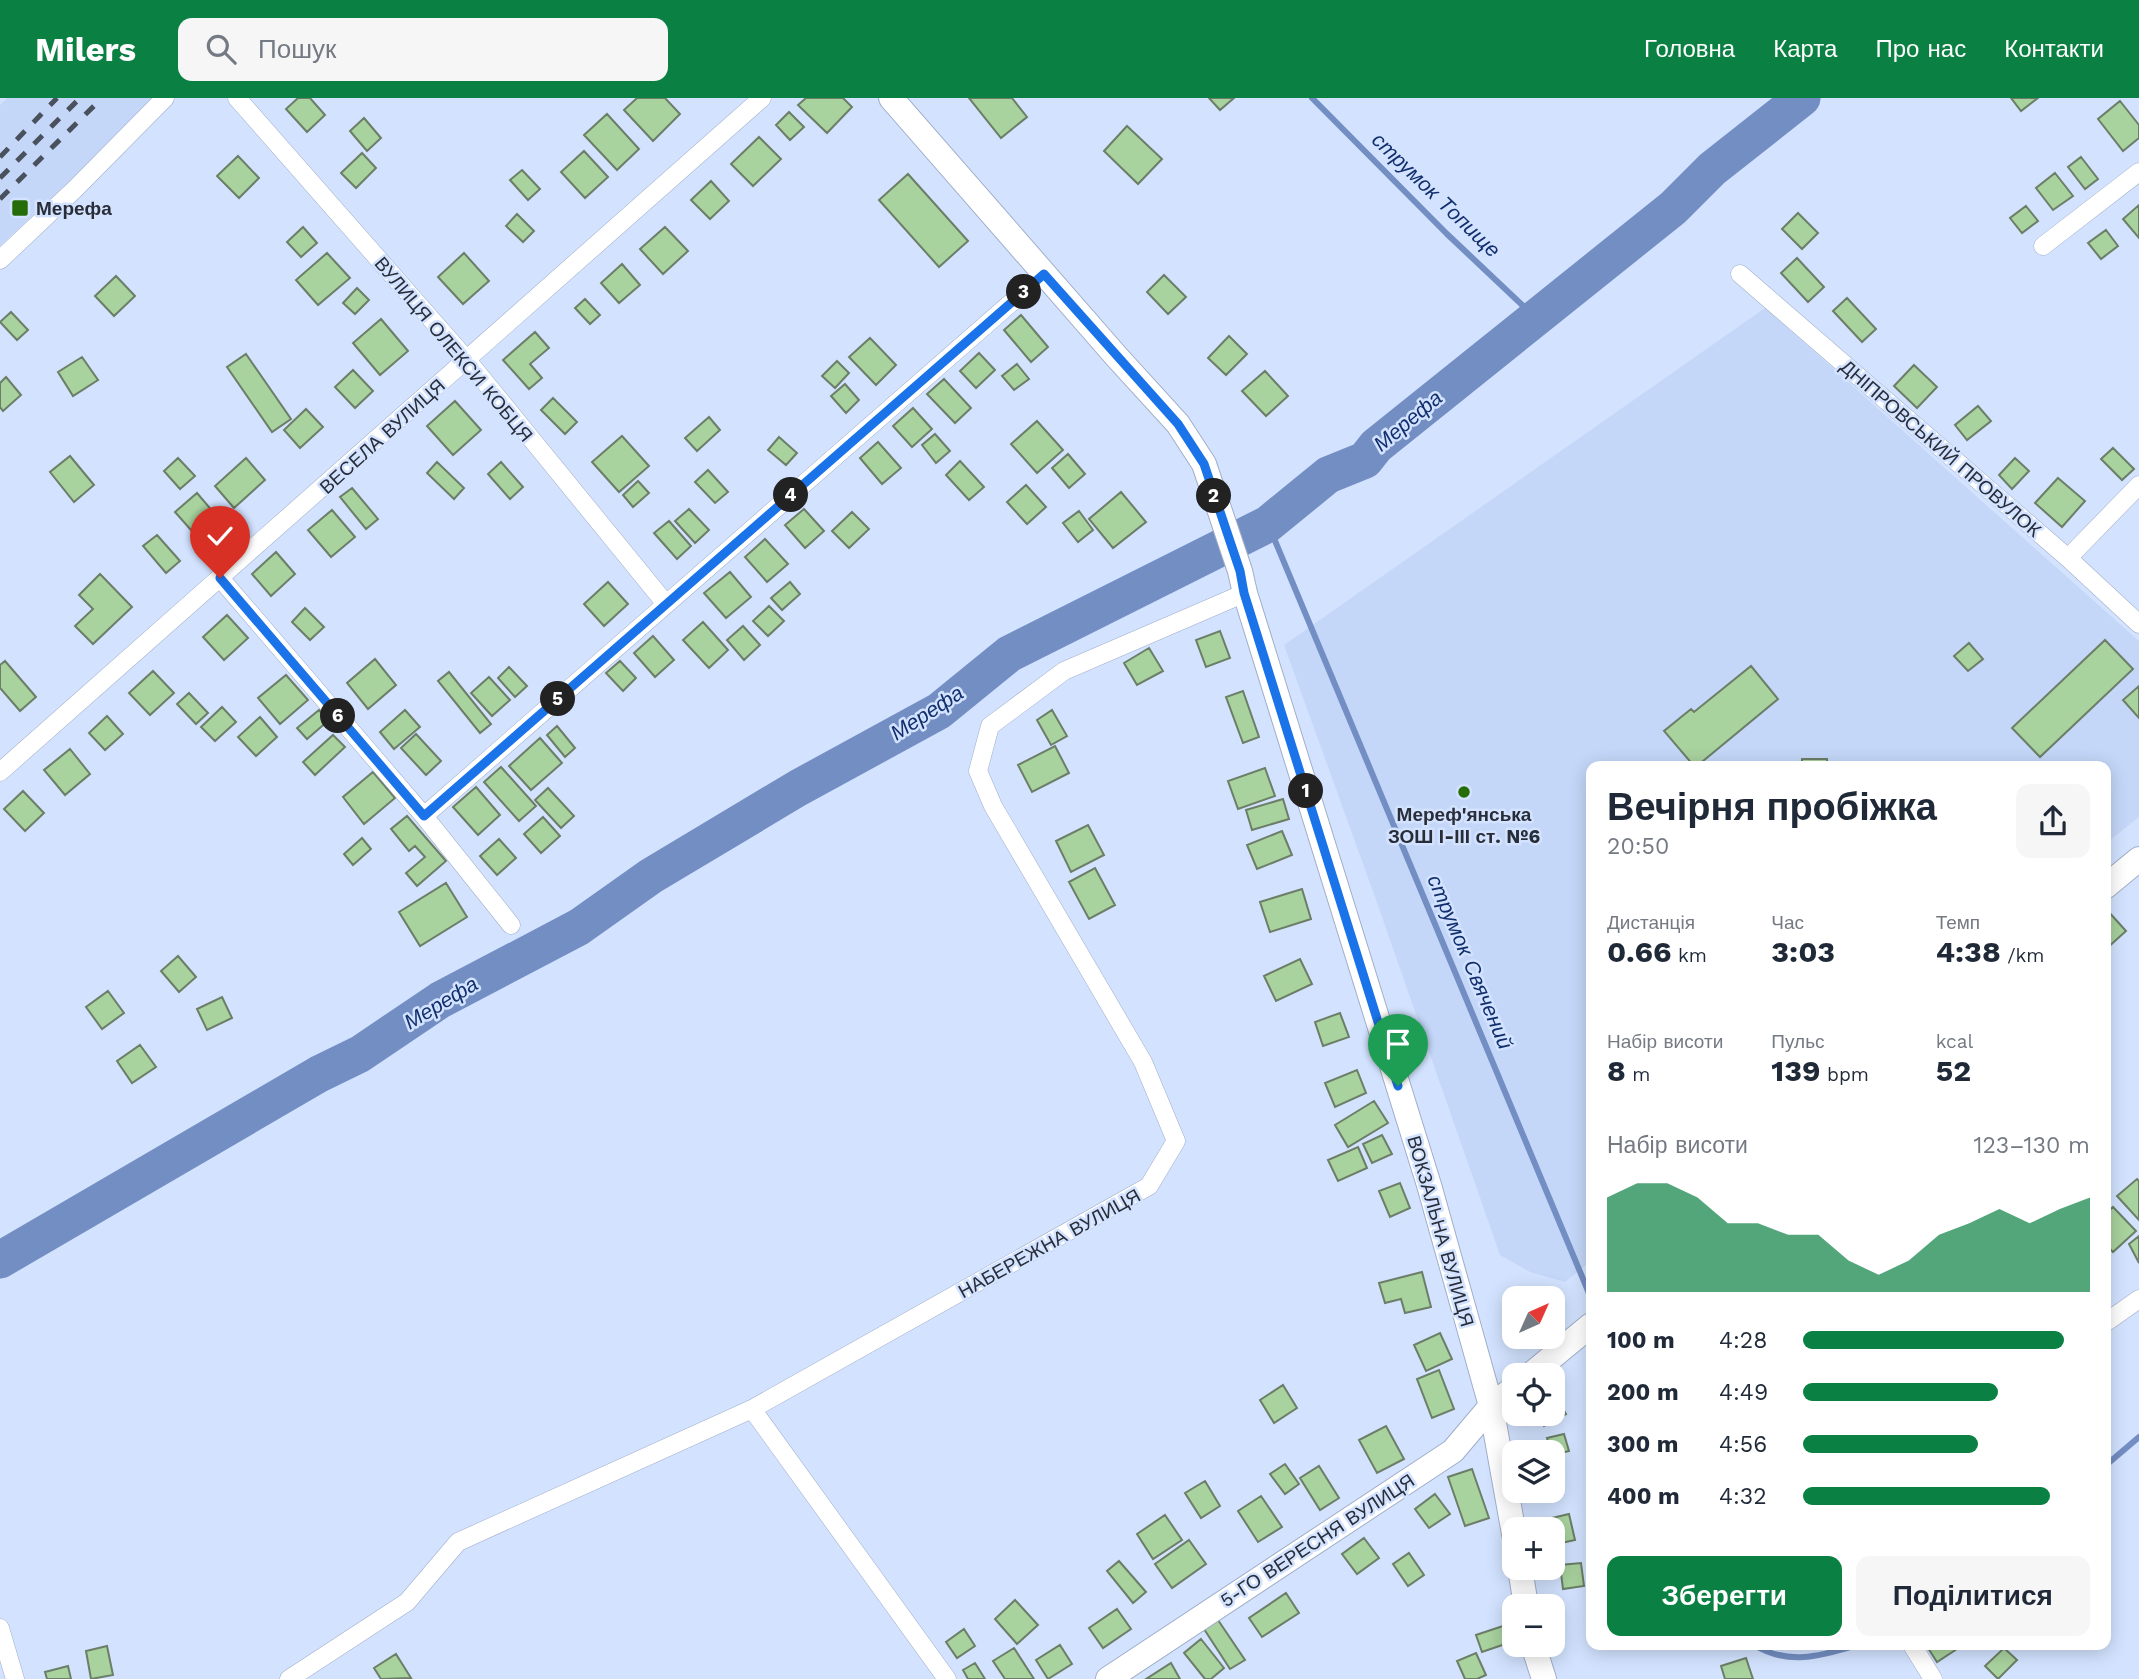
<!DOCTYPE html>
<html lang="uk">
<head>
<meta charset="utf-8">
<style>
  body { margin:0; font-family:"Work Sans",sans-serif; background:#f6f6f7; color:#1f2937; height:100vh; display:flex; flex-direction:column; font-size:26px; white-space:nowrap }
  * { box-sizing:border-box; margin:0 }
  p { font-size:23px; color:#747a83 }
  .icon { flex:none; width:38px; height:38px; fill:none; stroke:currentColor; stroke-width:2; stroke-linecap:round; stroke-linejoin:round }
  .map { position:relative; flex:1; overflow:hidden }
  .panel { position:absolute; left:1586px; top:663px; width:525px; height:889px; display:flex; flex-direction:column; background:#fff; border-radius:14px; box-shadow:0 4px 18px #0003 }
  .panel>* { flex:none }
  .needle { width:46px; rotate:45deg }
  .fabs { position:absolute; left:1502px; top:1188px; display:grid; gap:14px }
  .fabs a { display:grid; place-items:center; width:63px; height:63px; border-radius:14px; background:#fff; box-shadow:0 4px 18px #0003; font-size:35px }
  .pin { position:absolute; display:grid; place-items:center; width:60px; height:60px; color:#fff; margin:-72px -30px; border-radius:50% 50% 50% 0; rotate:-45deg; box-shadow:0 0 7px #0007 }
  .pin .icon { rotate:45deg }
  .km { position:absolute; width:35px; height:35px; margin:-18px; border-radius:50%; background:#222; color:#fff; font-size:19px; line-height:35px; text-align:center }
  .round { display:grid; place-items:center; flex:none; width:74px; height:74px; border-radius:14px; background:#f6f6f7 }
  .overview { display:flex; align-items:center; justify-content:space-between; height:119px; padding:0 21px }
  h1 { font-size:38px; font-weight:700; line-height:52px }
  .stats { display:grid; grid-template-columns:repeat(3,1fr); gap:10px; height:119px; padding:7px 21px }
  .stats div { display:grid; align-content:center }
  .stats b { font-size:30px; font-weight:700 }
  .stats small { font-size:19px; font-weight:400 }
  .stats p { font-size:19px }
  .chart { height:196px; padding:14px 21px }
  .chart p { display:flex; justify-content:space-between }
  .chart svg { width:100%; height:126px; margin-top:7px; fill:#0b8043; opacity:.7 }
  .action { display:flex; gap:14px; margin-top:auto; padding:14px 21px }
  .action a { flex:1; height:80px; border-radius:14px; background:#0b8043; color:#fff; font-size:28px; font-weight:700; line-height:80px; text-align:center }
  .action a+a { background:#f6f6f7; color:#1f2937 }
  ul { padding:0 21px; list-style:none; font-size:23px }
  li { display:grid; grid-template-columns:112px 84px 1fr; align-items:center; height:52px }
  li i { height:18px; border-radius:9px; background:#0b8043 }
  header { display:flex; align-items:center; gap:42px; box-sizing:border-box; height:98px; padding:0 35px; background:#0b8043; color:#fff }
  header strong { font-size:33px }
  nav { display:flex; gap:38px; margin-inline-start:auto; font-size:24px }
  .search { width:490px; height:63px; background:#f6f6f7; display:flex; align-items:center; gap:18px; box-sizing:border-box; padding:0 24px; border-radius:14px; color:#747a83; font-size:26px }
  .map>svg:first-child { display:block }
  .built { fill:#c4d7f8 }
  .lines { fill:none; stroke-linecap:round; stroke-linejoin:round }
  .stream { stroke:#738ec2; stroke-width:6 }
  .river { stroke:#738ec2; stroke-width:37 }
  .building { fill:#a8d29e; stroke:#6c7e67; stroke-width:2 }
  .street-casing { stroke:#a0aec9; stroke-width:19 }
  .secondary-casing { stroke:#a0aec9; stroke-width:26 }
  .street { stroke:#fff; stroke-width:18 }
  .secondary { stroke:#fff; stroke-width:24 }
  .rail { stroke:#49505e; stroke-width:5; stroke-dasharray:12 12; stroke-linecap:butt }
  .route-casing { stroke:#fff; stroke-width:14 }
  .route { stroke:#1a73e8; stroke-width:9 }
  .poi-dot { fill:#256d09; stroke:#d3e3ff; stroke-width:2.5 }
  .labels { text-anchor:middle; stroke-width:5; stroke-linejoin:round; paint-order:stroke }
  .poi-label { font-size:19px; font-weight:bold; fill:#282d38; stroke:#d3e3ff; text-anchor:start }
  .street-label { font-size:19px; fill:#282d38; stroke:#d3e3ff }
  .water-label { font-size:21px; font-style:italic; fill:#112f6d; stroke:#d3e3ff }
</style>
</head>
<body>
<header>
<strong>Milers</strong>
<div class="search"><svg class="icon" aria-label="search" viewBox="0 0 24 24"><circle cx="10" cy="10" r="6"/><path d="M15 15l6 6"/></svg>Пошук</div>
<nav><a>Головна</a><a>Карта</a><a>Про нас</a><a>Контакти</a></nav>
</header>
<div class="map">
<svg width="2139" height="1581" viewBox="0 0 2139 1581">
  <rect width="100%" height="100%" fill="#d3e3ff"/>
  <!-- built -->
  <path class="built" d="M7,0H158L0,148V7Z
    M1765,210L2139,543V719L2105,746V668H1591V1163L1565,1184L1530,1174L1500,1157L1375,799L1284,547Z"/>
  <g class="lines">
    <!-- stream -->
    <path class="stream" d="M1312,0L1447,136L1536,220
      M1268,426L1591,1200
      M2105,1368L2139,1339
      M1754,1547C1789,1568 1820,1558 1857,1547"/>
    <!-- river -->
    <path class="river" d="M0,1162L319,976L360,956L440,902L579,829L651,778L798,690L939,613L1009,556L1268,426L1328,377L1365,362L1376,348L1673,110L1712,71L1802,0"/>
  </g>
  <!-- building -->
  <path class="building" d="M298,0H310L325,17L307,34L286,11Z
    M637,0H665L680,16L653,43L624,12Z
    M806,0H843L852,9L827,35L798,7Z
    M969,0H1012L1027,19L1001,40Z
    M1209,0H1234L1220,12Z
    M2011,0H2038L2021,13Z
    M2120,3L2139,27V40L2123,53L2098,21Z
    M789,14L804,29L790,42L776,27Z
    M607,16L639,51L617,72L584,37Z
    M364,20L381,40L367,53L350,33Z
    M1127,28L1162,61L1138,86L1104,53Z
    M759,39L781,61L753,88L731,66Z
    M584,53L608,79L585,100L561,74Z
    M362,55L376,70L356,90L341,75Z
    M238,58L259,80L239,100L217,78Z
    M2081,59L2098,81L2085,91L2068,69Z
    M522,72L540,91L528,102L510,82Z
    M2055,75L2073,98L2053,112L2036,90Z
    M908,76L968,143L939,169L879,102Z
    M711,83L729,103L710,121L691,102Z
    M2139,107V140L2123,121Z
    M2026,108L2038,123L2022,135L2010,120Z
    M1798,115L1818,135L1802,151L1782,131Z
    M517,116L534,133L523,144L506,128Z
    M303,129L317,145L301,159L287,144Z
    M665,129L688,153L663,176L640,151Z
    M2106,132L2118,148L2101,161L2088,145Z
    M327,155L350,180L318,207L296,182Z
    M464,155L489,183L463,206L438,179Z
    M1797,160L1824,189L1808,204L1781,175Z
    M622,166L640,187L619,205L601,185Z
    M1164,177L1186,199L1168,216L1147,194Z
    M116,178L135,198L114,218L95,198Z
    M357,190L369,202L355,216L343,205Z
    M1847,200L1876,231L1862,244L1833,213Z
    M585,201L600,217L590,226L575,210Z
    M11,214L28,232L17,242L0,224Z
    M1021,217L1048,249L1031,264L1004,232Z
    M381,221L408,253L380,277L353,245Z
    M535,234L549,250L530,266L542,280L529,291L503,262Z
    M1229,238L1247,256L1226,277L1208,260Z
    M870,240L896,267L876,287L849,259Z
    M979,255L995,272L976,290L960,273Z
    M246,256L291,321L272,334L227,269Z
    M82,259L98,282L73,298L58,274Z
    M837,263L849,275L835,290L822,278Z
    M1017,266L1029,281L1014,292L1002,278Z
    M1914,267L1937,289L1917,310L1894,288Z
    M353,272L373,293L355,310L335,289Z
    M1265,273L1288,298L1266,318L1242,293Z
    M6,279L21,297L3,313L0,309V285Z
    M944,281L971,310L955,325L927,296Z
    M845,286L859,302L846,315L831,298Z
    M553,300L577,324L565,336L541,312Z
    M455,303L481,332L453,357L427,328Z
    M1978,308L1991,323L1967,342L1955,327Z
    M913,310L932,331L912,349L893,328Z
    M306,311L323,329L300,350L284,332Z
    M709,319L720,332L697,353L685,340Z
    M1037,323L1063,352L1037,375L1011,346Z
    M935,336L950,353L936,365L922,347Z
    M622,338L649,368L619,394L592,364Z
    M779,339L797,355L786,367L768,352Z
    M878,344L901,370L882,386L860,360Z
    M2113,350L2134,371L2122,382L2101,361Z
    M1068,356L1085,376L1069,390L1052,370Z
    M70,358L94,387L74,404L50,374Z
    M178,360L195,378L180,391L164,373Z
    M246,360L265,382L234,410L215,388Z
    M2015,360L2029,373L2012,391L1999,377Z
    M960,363L984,389L969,402L946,377Z
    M437,364L464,390L454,401L427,375Z
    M501,364L523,389L510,401L488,376Z
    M708,372L728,394L715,405L695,384Z
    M2058,380L2085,403L2062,429L2035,405Z
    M638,383L649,395L633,409L623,397Z
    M1026,387L1046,409L1027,426L1007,404Z
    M352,390L378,421L366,431L340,399Z
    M1121,394L1146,424L1113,450L1089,421Z
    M197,395L220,422L199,441L175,414Z
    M689,411L709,432L695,445L675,423Z
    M804,411L824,433L805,450L785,427Z
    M332,412L355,439L331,459L308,432Z
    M1079,413L1093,432L1078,444L1063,425Z
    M852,414L869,431L849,450L832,433Z
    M669,423L691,448L677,461L654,435Z
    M157,437L180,463L166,475L143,448Z
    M765,441L788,466L767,484L745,459Z
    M276,454L295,476L271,498L252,476Z
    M730,474L751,499L726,520L704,495Z
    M100,476L132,509L93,546L75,528L93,511L79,497Z
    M608,484L628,506L604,528L584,506Z
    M790,484L800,496L782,512L771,500Z
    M769,508L784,523L768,538L753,523Z
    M305,510L324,529L310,542L292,524Z
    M227,517L248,540L224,562L203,539Z
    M703,524L728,552L709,570L683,542Z
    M743,528L760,547L744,562L727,542Z
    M1220,533L1230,560L1206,569L1196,542Z
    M653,538L674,562L655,579L634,555Z
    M2105,542L2133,571L2040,659L2012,630Z
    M1969,545L1983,561L1968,573L1954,558Z
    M1149,550L1163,573L1137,587L1124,565Z
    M375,561L396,587L368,611L347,585Z
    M5,563L36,599L20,613L0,590V567Z
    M620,563L636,580L623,593L606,575Z
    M1751,568L1778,601L1697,668H1694L1664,633L1691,611L1694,614Z
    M509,569L527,588L515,599L498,580Z
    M153,573L174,595L150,617L129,595Z
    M449,574L491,626L480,635L438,583Z
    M286,577L308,602L280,626L258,600Z
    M489,579L510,602L492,618L471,595Z
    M2139,588V620L2123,602Z
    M1243,593L1259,639L1243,645L1226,599Z
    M189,595L208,615L196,626L177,606Z
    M222,609L236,624L215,643L201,629Z
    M319,612L328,623L307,641L297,630Z
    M405,612L420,629L394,651L380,634Z
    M1052,612L1067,638L1051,647L1037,622Z
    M107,618L123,636L105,652L89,635Z
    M260,619L277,639L256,658L238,639Z
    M557,628L575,650L565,659L547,637Z
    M416,636L441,663L426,677L401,650Z
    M333,637L345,649L315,677L303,664Z
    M540,640L562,665L531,692L509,668Z
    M1055,648L1069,675L1032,694L1018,667Z
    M70,651L90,676L65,697L44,672Z
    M1802,661H1827V668H1802Z
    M501,669L536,708L519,723L484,684Z
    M1265,670L1275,698L1238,711L1228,683Z
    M373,674L395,700L364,726L343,699Z
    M476,689L500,717L478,737L453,709Z
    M548,690L574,718L561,730L535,702Z
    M23,693L44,715L25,733L4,711Z
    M1283,701L1289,721L1252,732L1246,712Z
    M407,718L446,763L417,788L406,775L425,759L415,748L409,753L391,731Z
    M543,719L560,738L541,755L524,736Z
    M1088,727L1104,757L1071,774L1056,743Z
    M1282,733L1292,757L1257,771L1247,747Z
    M362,740L371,751L353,767L344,756Z
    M499,741L516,760L497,777L480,758Z
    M1095,770L1115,807L1089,821L1069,784Z
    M446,785L467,819L420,848L399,814Z
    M1302,791L1311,821L1270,834L1260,804Z
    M2107,812L2126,833L2105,852V814Z
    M178,858L196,879L179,894L161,873Z
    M1300,861L1312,886L1276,903L1264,878Z
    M108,893L124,915L102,931L86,909Z
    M222,899L232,920L207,932L197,911Z
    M1340,915L1349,939L1323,948L1315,924Z
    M140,947L156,969L132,985L117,963Z
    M1357,972L1366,995L1335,1009L1325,985Z
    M1374,1003L1388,1025L1348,1049L1335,1027Z
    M1382,1037L1392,1056L1372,1065L1363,1046Z
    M1358,1049L1367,1070L1338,1083L1328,1062Z
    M2137,1081L2139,1083V1122L2117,1098Z
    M1400,1085L1410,1110L1390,1119L1379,1093Z
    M2113,1109L2136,1133L2113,1154L2105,1146V1116Z
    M2139,1138V1165L2129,1146Z
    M1422,1174L1431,1209L1405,1215L1401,1201L1385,1205L1379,1185Z
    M1440,1235L1452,1261L1426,1273L1414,1247Z
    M1439,1272L1454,1311L1432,1320L1417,1281Z
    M1283,1287L1297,1310L1274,1325L1260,1302Z
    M1555,1297L1566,1316L1544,1328L1538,1316H1552V1298Z
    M1386,1328L1404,1361L1377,1375L1359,1342Z
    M1564,1336L1569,1353L1552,1357L1547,1340Z
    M1285,1366L1299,1386L1285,1396L1270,1376Z
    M1319,1368L1339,1400L1320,1412L1300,1380Z
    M1472,1371L1489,1420L1465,1428L1448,1379Z
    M1205,1383L1220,1408L1201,1420L1185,1395Z
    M1435,1396L1450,1416L1429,1430L1415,1411Z
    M1261,1398L1282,1429L1258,1444L1238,1413Z
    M1569,1416L1575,1442L1552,1447V1432H1541L1539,1423Z
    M1165,1417L1182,1442L1153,1461L1137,1436Z
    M1364,1440L1379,1460L1357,1476L1342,1456Z
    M1189,1442L1206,1466L1172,1490L1155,1466Z
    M1409,1455L1424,1477L1408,1488L1393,1466Z
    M1119,1463L1146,1494L1133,1505L1107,1473Z
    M1581,1465L1584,1488L1563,1491L1560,1467Z
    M1286,1495L1299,1515L1262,1539L1249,1520Z
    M1015,1502L1038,1527L1017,1546L995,1521Z
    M1117,1511L1131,1531L1103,1550L1089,1530Z
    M1218,1522L1245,1562L1230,1571L1204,1531Z
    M1506,1527L1511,1544L1482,1554L1476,1537Z
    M964,1531L975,1548L957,1560L946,1544Z
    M1201,1541L1224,1570L1211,1581H1205L1184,1555Z
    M1060,1547L1072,1566L1048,1581L1036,1562Z
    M1926,1547H1955L1957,1551L1937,1564Z
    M107,1548L113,1577L91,1581L86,1553Z
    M1014,1550L1034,1581H1005L993,1563Z
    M2004,1550L2017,1562L1998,1581L1985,1568Z
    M1476,1555L1486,1577L1477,1581H1465L1457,1563Z
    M396,1556L411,1580L381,1581L374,1570Z
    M1746,1560L1753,1581H1725L1721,1568Z
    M975,1565L985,1581H968L963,1572Z
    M1171,1565L1180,1581H1146Z
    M68,1568L71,1581H47L45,1574Z"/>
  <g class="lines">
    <!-- street casing -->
    <g class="street-casing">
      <path id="street" d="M237,0L467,262L666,506
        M2043,148L2139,74
        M0,162L75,91L165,0
        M1740,176L2068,460L2139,526
        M2068,460L2139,387
        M220,480L424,718L511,827
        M0,674L762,0
        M424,718L1044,176
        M2105,1225L2139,1201
        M752,1311L947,1581
        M0,1530L15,1581
        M1912,1547L1933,1581
        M289,1581L407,1504L458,1444L752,1311L1149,1088L1176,1043L1143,964L993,708L978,673L990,628L1064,573L1245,495"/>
    </g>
    <!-- secondary casing -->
    <g class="secondary-casing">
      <path id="secondary" d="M891,0L1116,258L1178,326L1204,366L1240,473L1245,495L1429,1087L1491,1308L1514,1436
        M2105,789L2139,761
        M1529,1278L1591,1227
        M1520,1470L1526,1508
        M1533,1547L1544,1581
        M1108,1581L1453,1353L1491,1308L1514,1290"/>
    </g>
    <!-- street -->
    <use href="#street" class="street"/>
    <!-- secondary -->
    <use href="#secondary" class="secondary"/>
    <!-- rail -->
    <path class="rail" d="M0,59L57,0
      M0,80L80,0
      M0,101L102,0"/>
  </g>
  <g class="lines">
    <!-- route casing -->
    <g class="route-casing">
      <path id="route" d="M220,480L424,718L1044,176L1178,326L1204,366L1240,473L1244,495L1398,988"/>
    </g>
    <!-- route -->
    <use href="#route" class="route"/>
  </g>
  <!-- markers -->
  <g class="poi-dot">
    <rect x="11" y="101" width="18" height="18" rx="3.5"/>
    <circle cx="1464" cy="694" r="7"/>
  </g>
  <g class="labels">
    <!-- poi labels -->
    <g class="poi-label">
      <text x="36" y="117">Мерефа</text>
      <text x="1464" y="723" text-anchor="middle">Мереф'янська<tspan x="1464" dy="22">ЗОШ І-ІІІ ст. №6</tspan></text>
    </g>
    <!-- street labels -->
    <g class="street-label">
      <text transform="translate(454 251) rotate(50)" y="7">ВУЛИЦЯ ОЛЕКСИ КОБЦЯ</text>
      <text transform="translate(382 338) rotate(-42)" y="7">ВЕСЕЛА ВУЛИЦЯ</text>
      <text transform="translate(1941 350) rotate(41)" y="7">ДНІПРОВСЬКИЙ ПРОВУЛОК</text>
      <text transform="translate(1441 1133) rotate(74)" y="7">ВОКЗАЛЬНА ВУЛИЦЯ</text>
      <text transform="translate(1049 1145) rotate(-29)" y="7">НАБЕРЕЖНА ВУЛИЦЯ</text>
      <text transform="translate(1317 1442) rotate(-33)" y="7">5-ГО ВЕРЕСНЯ ВУЛИЦЯ</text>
    </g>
    <!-- water labels -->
    <g class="water-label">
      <text transform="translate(1436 97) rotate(44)" y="7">струмок Топище</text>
      <text transform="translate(1408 323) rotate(-40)" y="7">Мерефа</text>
      <text transform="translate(927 615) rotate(-33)" y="7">Мерефа</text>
      <text transform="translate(1470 864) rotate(67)" y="7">струмок Свячений</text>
      <text transform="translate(441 905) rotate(-31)" y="7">Мерефа</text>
    </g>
  </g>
</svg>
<div class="fabs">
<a><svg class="needle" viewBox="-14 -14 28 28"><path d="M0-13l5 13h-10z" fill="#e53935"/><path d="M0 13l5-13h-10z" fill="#747a83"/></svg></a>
<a><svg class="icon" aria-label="locate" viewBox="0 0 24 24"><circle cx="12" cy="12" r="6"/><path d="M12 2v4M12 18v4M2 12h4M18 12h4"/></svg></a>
<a><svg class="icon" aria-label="layers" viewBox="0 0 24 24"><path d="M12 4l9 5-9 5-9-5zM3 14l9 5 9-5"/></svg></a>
<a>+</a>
<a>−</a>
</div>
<div class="pin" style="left:1398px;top:988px;background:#1e9e55"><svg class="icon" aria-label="arrive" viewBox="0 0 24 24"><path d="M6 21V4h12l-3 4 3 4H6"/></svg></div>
<div class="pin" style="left:220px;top:480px;background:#d93025"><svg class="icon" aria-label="check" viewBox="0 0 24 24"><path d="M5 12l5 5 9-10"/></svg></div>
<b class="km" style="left:1306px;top:693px">1</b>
<b class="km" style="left:1214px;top:398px">2</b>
<b class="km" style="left:1024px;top:194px">3</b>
<b class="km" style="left:791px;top:397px">4</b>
<b class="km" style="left:558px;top:601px">5</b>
<b class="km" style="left:338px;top:618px">6</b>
<section class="panel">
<div class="overview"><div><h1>Вечірня пробіжка</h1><p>20:50</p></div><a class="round"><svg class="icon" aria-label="share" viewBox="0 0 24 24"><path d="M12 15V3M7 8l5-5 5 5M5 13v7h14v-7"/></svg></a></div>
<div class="stats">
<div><p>Дистанція</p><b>0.66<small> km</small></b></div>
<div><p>Час</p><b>3:03</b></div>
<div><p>Темп</p><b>4:38<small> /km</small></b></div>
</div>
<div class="stats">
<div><p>Набір висоти</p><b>8<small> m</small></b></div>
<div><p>Пульс</p><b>139<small> bpm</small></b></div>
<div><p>kcal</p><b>52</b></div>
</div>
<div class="chart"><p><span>Набір висоти</span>123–130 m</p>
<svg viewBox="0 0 160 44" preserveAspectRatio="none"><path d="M0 44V11L10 6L20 6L30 11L40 20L50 20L60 24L70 24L80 33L90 38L100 33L110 24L120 20L130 15L140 20L150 15L160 11V44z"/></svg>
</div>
<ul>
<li><b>100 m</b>4:28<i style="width:91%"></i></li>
<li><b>200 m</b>4:49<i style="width:68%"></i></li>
<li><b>300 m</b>4:56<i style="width:61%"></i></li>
<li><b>400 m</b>4:32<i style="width:86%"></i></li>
</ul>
<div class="action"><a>Зберегти</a><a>Поділитися</a></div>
</section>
</div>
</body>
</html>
